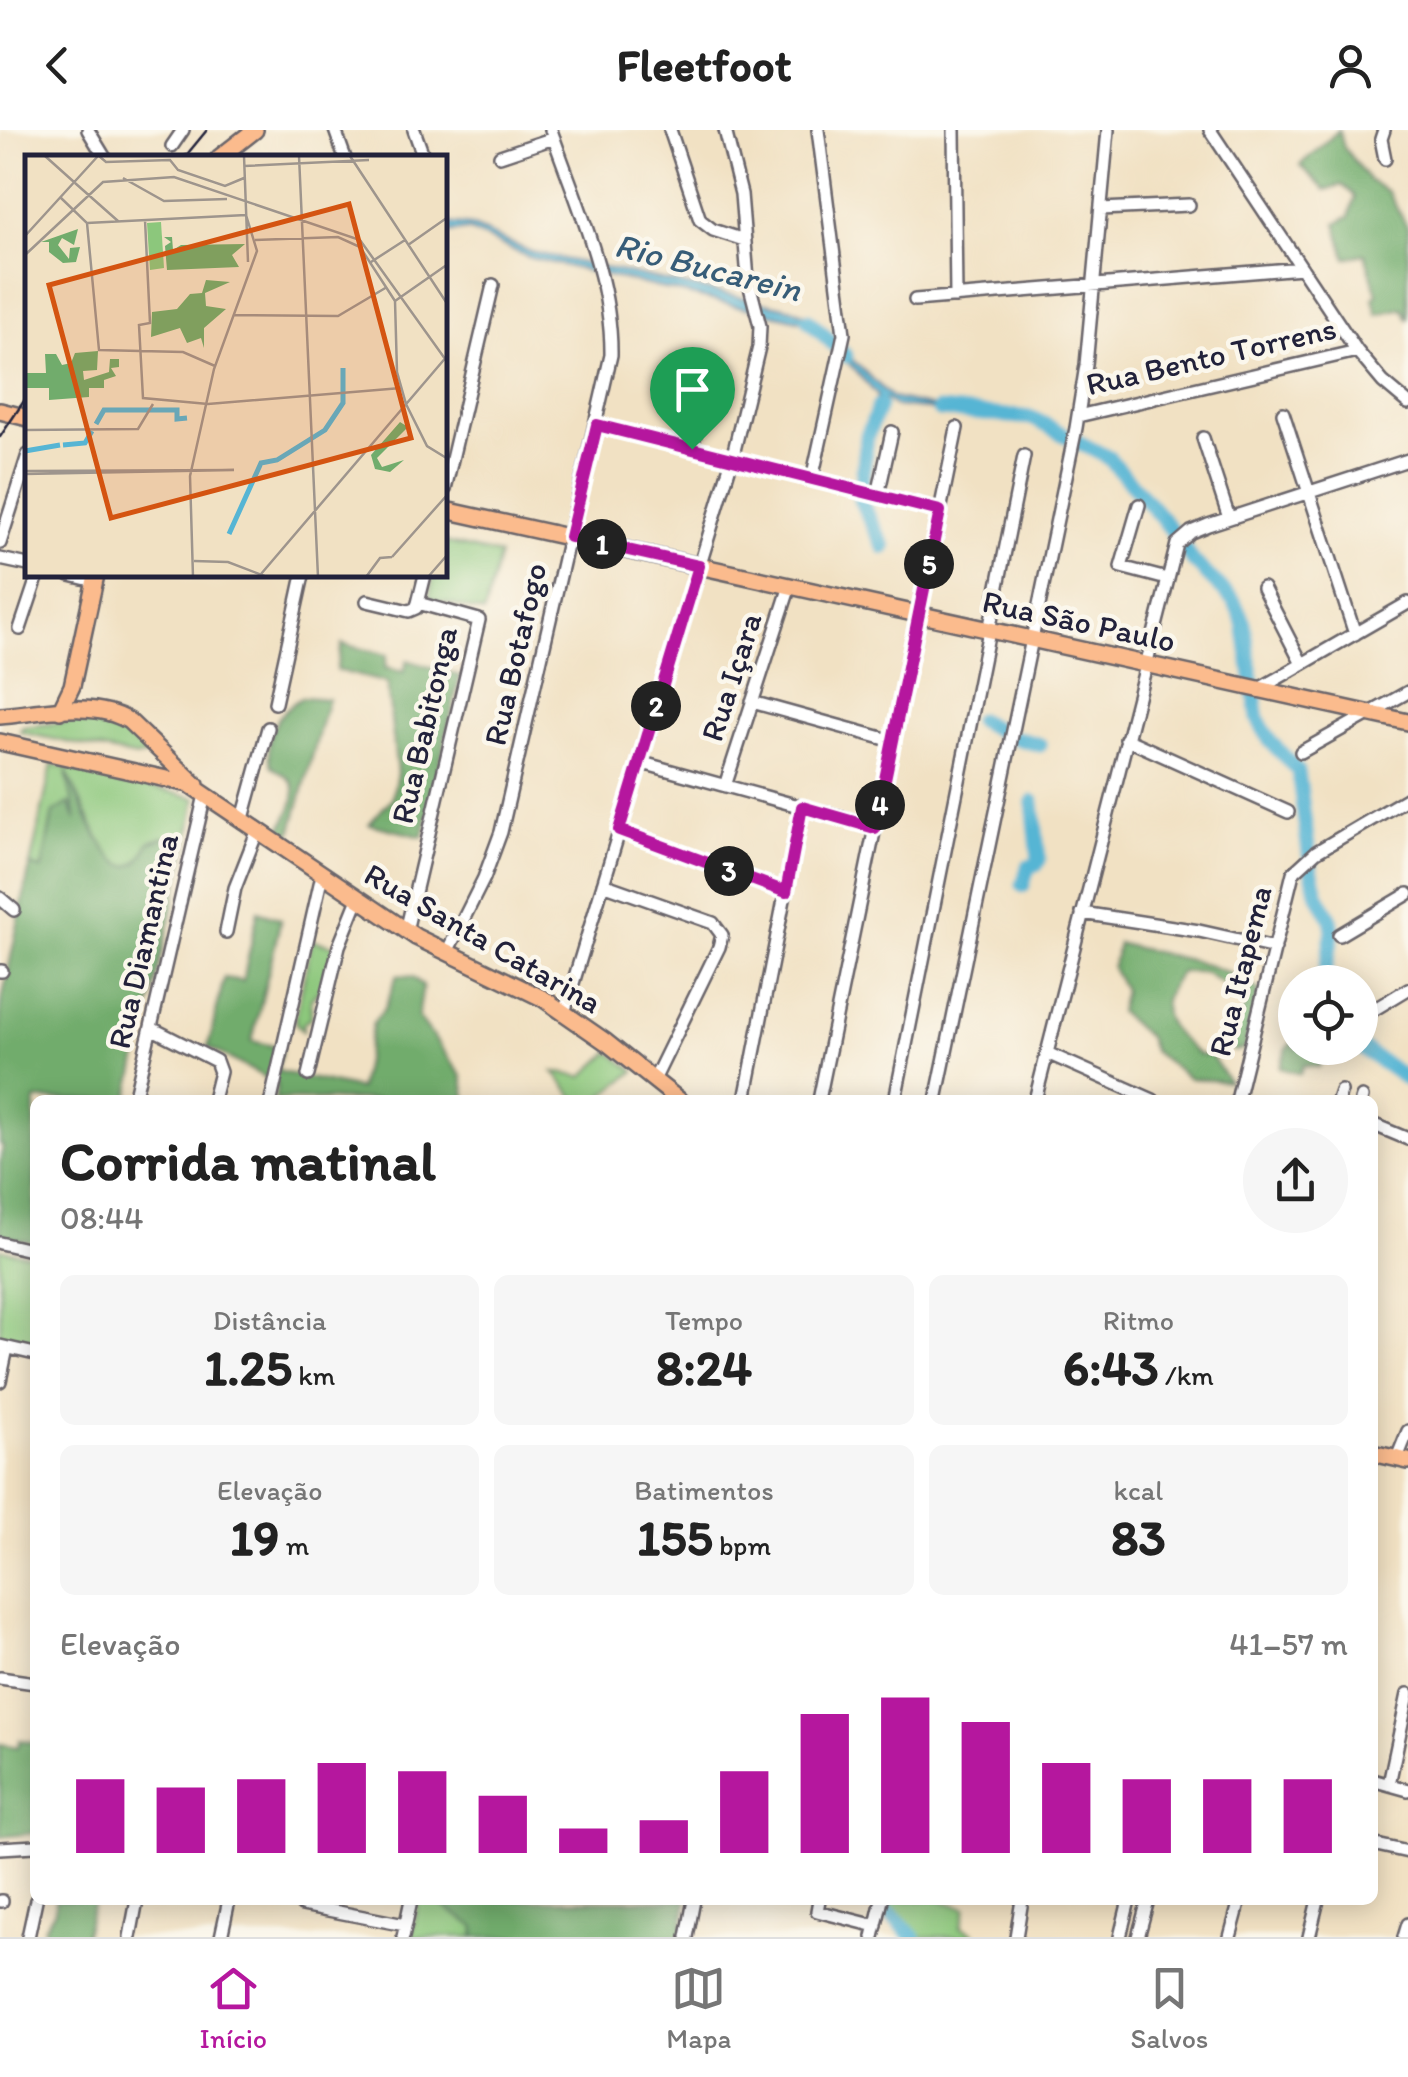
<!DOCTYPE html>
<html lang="pt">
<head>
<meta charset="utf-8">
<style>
  body { margin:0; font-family:Itim,sans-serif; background:#f6f6f6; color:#222; height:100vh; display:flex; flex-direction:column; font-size:38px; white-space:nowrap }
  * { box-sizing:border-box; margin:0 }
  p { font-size:32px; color:#767676 }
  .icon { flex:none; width:55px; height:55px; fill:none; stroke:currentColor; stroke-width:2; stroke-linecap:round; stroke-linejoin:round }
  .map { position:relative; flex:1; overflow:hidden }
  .details { position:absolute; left:30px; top:965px; width:1348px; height:810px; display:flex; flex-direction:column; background:#fff; border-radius:15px; box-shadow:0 5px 25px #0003 }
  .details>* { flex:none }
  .controls { position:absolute; left:1278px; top:835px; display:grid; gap:20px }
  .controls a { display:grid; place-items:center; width:100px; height:100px; border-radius:50%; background:#fff; box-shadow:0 5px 25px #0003; font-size:50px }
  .pin { position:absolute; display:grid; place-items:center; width:85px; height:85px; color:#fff; margin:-102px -42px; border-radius:50% 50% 50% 0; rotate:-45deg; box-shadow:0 0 10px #0007 }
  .pin .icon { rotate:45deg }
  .km { position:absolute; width:50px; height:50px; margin:-25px; border-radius:50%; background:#222; color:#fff; font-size:28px; line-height:50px; text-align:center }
  .round { display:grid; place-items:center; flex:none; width:105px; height:105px; border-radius:52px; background:#f6f6f6 }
  .overview { display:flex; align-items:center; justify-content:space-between; height:170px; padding:0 30px }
  h1 { font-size:55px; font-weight:800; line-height:75px }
  .figures { display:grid; grid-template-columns:repeat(3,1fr); gap:15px; height:170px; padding:10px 30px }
  .figures div { display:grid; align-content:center; border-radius:15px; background:#f6f6f6; text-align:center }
  .figures b { font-size:50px; font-weight:800 }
  .figures small { font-size:28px; font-weight:400 }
  .figures p { font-size:28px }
  .chart { height:280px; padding:20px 30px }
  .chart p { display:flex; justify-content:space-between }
  .chart svg { width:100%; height:180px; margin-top:10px; stroke:#b5179e; stroke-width:6 }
  header { display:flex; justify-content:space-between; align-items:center; height:130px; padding:0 30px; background:#fff; font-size:45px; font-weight:800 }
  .tabs { display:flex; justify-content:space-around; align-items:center; height:140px; border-top:2px solid #e0e0e0; background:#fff; font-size:28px; color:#767676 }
  .tabs a { display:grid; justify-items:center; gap:5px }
  .tabs .on { color:#b5179e }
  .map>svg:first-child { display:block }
  .green { fill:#8cc77c; stroke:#57745c; stroke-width:2.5 }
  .forest { fill:#71ac6c; stroke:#4a6754; stroke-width:2.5 }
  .water { fill:#56b5d4; stroke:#3c6c88; stroke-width:2.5 }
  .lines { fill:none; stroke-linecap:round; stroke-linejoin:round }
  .river { stroke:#56b5d4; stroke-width:15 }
  .minor-casing { stroke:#6a656b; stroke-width:16 }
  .major-casing { stroke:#6a656b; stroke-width:20 }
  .minor { stroke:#fff; stroke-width:11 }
  .major { stroke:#fbbb8d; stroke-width:15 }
  .rail { stroke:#22223b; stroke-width:2.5 }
  .route-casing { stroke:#fff; stroke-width:20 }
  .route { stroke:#b5179e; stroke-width:12 }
  .labels { text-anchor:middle; stroke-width:9; stroke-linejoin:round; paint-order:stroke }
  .street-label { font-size:32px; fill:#22223b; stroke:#fbf7ec }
  .water-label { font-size:35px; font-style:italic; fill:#375d78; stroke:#fbf7ec }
  .inset-river { fill:none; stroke:#56b5d4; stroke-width:5 }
  .inset-road { fill:none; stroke:#9e958d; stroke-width:2.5 }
  .view { fill:#d45411; fill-opacity:0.15; stroke:#d45411; stroke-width:5 }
  .inset-edge { fill:none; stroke:#22223b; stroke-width:5 }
</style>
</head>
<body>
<header><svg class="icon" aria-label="back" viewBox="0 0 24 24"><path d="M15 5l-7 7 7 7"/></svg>Fleetfoot<svg class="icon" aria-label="person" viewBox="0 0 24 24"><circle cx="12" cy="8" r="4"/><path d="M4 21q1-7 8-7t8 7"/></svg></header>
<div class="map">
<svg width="1408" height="1807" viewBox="0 0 1408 1807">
  <rect width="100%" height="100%" fill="#fbf7ec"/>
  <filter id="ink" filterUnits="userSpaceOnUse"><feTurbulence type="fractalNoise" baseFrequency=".01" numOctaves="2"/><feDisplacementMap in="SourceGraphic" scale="20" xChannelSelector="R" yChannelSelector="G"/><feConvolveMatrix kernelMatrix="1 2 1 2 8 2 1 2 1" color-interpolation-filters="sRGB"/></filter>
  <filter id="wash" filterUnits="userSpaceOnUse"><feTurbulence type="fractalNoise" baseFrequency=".0048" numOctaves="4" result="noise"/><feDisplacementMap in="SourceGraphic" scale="40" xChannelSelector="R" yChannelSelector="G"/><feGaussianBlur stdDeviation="2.25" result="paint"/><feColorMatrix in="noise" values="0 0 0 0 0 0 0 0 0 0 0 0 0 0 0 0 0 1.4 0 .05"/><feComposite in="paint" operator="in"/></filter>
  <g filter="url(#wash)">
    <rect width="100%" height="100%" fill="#f1e1c3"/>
    <!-- green -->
    <path class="green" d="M445,412L499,425L484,483L429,468L434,445H445Z
      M103,588L116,589L149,617L145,626L137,627L20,602L22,597Z
      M52,634L196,668L188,713L164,708L149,712C121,786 82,669 68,645L83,724L69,674L53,683L42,740L30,736Z
      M312,810L336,816L328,852L311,868V887L303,894V901L296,893V885Z
      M610,922L635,941L598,970H577L554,942L583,947Z
      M0,1119L35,1126V1217L0,1209Z
      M419,1770H433L477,1797L474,1807H411Z
      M890,1770H940L966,1778L961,1797L974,1803L973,1807H907L886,1786Z"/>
    <!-- forest -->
    <path class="forest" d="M1339,0L1344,18L1370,51L1388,62L1408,98V190L1403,178L1377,184L1373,168L1377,164L1365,124L1346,128L1336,93L1349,87L1355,66L1342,55L1325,60L1300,35Z
      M342,514L387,525L385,538L404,542L407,530L460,546L423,707L369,694L392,668L397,643L387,553L336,540Z
      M303,567L328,569L290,707L280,700C287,688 301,665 291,651C287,645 276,641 271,635C263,606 278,580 303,567Z
      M66,641C79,667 121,786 149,712L164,708L188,713L128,970H35V1113L0,1105V1032L3,1016L0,1014V879L30,736L42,739L53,683L69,673L76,690Z
      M258,781L281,789L252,911L282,918L277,941L359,959L373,893L386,876L397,845L413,847L423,856L418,887L462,946L467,970H275L277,954L208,917L224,848L243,851Z
      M1118,813C1162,826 1223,831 1259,861L1244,919L1235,921L1226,917C1228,900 1246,888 1245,868L1204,842H1181C1149,880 1167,898 1199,925H1211L1229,952L1189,948L1153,921L1148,907L1119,882L1124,860L1112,838Z
      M1295,910V918H1324L1319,937L1303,935L1300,944L1280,938L1287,918Z
      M20,1610L35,1613V1703L0,1707V1614L18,1617Z
      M55,1770H94L84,1807H47L44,1798L55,1780Z
      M433,1770H687L681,1807H474L476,1797Z"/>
    <!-- water -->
    <path class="water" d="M445,93L471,96L531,122L794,179L805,184L892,268L956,282L895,276L885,269L873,295L877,265L829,211L803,191L531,128L468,100L445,103Z"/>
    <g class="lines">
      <!-- river -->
      <path class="river" d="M808,190L846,226
        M879,276L867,306L860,370L884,417
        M939,280L1032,288L1109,328L1169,397L1193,431L1234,471L1244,493L1258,589L1270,611L1298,641L1311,739L1318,765L1331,789L1333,801L1323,852
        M979,590L1007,605
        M1016,608L1040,615
        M1023,755L1028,737L1036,735L1039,730L1033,672
        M1360,917L1408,950
        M889,1783L914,1807"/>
    </g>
  </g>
  <g filter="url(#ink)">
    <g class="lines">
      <!-- minor casing -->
      <g class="minor-casing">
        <path id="minor" d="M88,0L105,28
          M335,0L345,28
          M414,0L424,28
          M670,0L700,90L713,100L744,110
          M954,0L956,167
          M1210,0L1357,221L1383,252L1408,273
          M1384,0L1381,9L1385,29
          M172,16L183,0
          M500,26L554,8
          M1101,79L1189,75
          M915,170L1302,138
          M1283,283L1355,504
          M1078,286L1357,221
          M597,295L940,381
          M1203,308L1229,388
          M692,319L709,237L698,234
          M812,349L844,204L818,0
          M445,359L493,155
          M878,365L892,302
          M1139,375L1121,437L1167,449
          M0,413L28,325
          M0,429L28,435
          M70,445L95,451
          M1263,458L1302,534
          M367,471L409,481L416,478L418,473
          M20,499L38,445
          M1259,559L1408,473
          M752,572L893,611
          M275,573L303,445
          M1126,609L1288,682
          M1301,622L1408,562
          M639,632L875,697
          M725,656L790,456
          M242,692L268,598
          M619,700L785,762
          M603,754L713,793L722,805L719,817L654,950
          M0,768L14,780
          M1082,783L1199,801L1275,818
          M406,801L479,490L418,473L425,445
          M226,802L235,758L257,702
          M1339,805L1408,764
          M447,822L484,748L501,702L611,225C612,147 576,73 551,0
          M0,841H2
          M564,883L732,329L759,217L760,196L748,149L741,64L725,0
          M1360,888L1408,859
          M151,898L216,931L220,942L213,970
          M1047,923L1153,970
          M308,945L339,816L358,769
          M134,970L205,665
          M271,970L322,745
          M745,970L802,677
          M819,970L957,298
          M895,970L1024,326
          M936,970L1076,298L1086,235L1108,0
          M1035,970L1177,414L1191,402L1208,395L1408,330
          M1237,970L1293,743L1316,722L1408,668
          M1338,970L1341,961
          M1361,970L1362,967
          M1372,994L1408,1009
          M0,1113L35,1121
          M0,1216L35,1224
          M0,1251L7,1218
          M1397,1328L1408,1301
          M0,1548L35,1553
          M1372,1650L1408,1660
          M1389,1654L1408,1564
          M1372,1714L1408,1722
          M0,1718L35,1716
          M819,1770L817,1781L876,1796
          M0,1771H2
          M302,1775L405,1795
          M28,1807L36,1770
          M130,1807L137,1770
          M221,1807L229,1770
          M403,1807L411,1770
          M687,1807L694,1770
          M873,1807L882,1770
          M1016,1807L1022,1770
          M1120,1807L1129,1770
          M1138,1807L1148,1770
          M1230,1807L1240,1770
          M1309,1807L1318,1770
          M1404,1807L1408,1794"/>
      </g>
      <!-- major casing -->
      <g class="major-casing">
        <path id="major" d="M219,28L255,0
          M0,281L28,288
          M445,380L1408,592
          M60,581L72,556L96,445
          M0,586C39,583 94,569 129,591L196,655
          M0,612L189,654L416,807L544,869L606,912L679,970
          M1372,1323L1408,1331"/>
      </g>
      <!-- minor -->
      <use href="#minor" class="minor"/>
      <!-- major -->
      <use href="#major" class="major"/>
      <!-- rail -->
      <path class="rail" d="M184,28L207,0
        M0,307L28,265"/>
    </g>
  </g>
  <g class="lines" filter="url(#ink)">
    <!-- route casing -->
    <g class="route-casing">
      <path id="route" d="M597,295L940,381L875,698L802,677L786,762L619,700L699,436L570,407Z"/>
    </g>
    <!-- route -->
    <use href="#route" class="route"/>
  </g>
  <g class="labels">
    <!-- street labels -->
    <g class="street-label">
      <text transform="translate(1211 226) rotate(-13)" y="11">Rua Bento Torrens</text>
      <text transform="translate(1079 491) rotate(12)" y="11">Rua São Paulo</text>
      <text transform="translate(515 524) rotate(-77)" y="11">Rua Botafogo</text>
      <text transform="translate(731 547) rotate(-72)" y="11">Rua Içara</text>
      <text transform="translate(424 595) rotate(-77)" y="11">Rua Babitonga</text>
      <text transform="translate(483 808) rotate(30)" y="11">Rua Santa Catarina</text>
      <text transform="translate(143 811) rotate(-77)" y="11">Rua Diamantina</text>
      <text transform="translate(1240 841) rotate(-76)" y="11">Rua Itapema</text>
    </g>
    <!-- water labels -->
    <g class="water-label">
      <text transform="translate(708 137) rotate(14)" y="12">Rio Bucarein</text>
    </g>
  </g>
  <!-- overview -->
  <g transform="translate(25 25)">
    <rect width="422" height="422" fill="#f1e1c3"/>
    <path d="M136,67L139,113L125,115L122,68Z" fill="#8cc77c"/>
    <path d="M53,74L49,90L37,83L33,90L44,104L45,93L55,92L51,107L38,108L24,97V87H16ZM139,82H147L148,95L156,90L220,89L207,100L214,112L142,115L140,91L146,87ZM181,125L205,127L180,138L181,151L201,154L179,173V193L176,183L162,188L155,173L126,182L127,157L152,154L165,139L177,138ZM73,196L72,215L58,216L59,225L84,217L85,204H94V212L86,213L91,221L79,225V233H64V242L24,245V233H0V218H21L20,199H31L37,210L46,208L50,198ZM375,267L383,272L352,303L357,312L379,305L365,317L350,314L346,300Z" fill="#71ac6c"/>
    <path class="inset-river" d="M71,269L79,255H152V264L162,263M38,290L60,288L67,276M0,296L35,290M204,379L236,308L252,305L300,275L318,248V213"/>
    <path class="inset-road" d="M20,1L49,27M74,1L81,7L145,5L153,15L200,31L219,23M219,1L223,107M274,1L293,422M325,1L423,150M219,11L344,5M98,23L139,46L202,44M50,28L93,66M35,42L62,68L74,195L158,197L190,211M120,65L125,168L114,170L118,243L183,249L376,233M62,68L221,60M0,81L73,1M230,85L313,82L335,92L370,146L372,217L381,249L402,291L423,304M383,90L423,62M0,100L78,27L149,22L335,85L423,208M346,107L380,85M370,146L423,109M208,160L313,161L362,132M0,275L113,274L128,249M0,316L209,315L0,319M367,402L423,339M169,406L203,407L242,422M236,419L423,200M168,422L165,321L189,214L232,96L221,60M341,422L355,403L367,402M403,422L423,399"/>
    <path class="view" d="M324,49L386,283L86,363L24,130Z"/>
    <rect width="422" height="422" class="inset-edge"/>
  </g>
</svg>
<div class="controls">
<a><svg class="icon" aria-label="locate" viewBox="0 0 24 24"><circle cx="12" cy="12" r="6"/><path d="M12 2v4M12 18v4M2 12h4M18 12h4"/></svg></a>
</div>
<div class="pin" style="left:692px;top:319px;background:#1e9e55"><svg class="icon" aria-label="arrive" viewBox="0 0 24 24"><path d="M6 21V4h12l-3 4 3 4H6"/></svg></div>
<b class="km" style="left:602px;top:414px">1</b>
<b class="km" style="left:656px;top:576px">2</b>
<b class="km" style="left:729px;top:741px">3</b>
<b class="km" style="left:880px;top:675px">4</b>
<b class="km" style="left:929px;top:434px">5</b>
<section class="details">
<div class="overview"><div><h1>Corrida matinal</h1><p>08:44</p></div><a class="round"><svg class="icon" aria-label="share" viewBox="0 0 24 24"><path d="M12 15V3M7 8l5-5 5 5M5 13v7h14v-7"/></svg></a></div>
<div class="figures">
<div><p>Distância</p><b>1.25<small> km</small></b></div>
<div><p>Tempo</p><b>8:24</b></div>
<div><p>Ritmo</p><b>6:43<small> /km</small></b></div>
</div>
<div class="figures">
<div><p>Elevação</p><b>19<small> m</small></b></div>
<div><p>Batimentos</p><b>155<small> bpm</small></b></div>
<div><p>kcal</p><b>83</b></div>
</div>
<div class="chart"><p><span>Elevação</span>41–57 m</p>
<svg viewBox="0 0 160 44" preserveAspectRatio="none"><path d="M5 44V26M15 44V28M25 44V26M35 44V22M45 44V24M55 44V30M65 44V38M75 44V36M85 44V24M95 44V10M105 44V6M115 44V12M125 44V22M135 44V26M145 44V26M155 44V26"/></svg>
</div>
</section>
</div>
<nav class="tabs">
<a class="on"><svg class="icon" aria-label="home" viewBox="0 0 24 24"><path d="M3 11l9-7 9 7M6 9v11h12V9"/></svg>Início</a>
<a><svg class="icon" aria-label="map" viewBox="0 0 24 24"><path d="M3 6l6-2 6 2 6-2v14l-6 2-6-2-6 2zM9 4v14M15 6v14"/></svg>Mapa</a>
<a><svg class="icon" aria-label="saved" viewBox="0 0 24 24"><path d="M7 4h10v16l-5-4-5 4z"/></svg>Salvos</a>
</nav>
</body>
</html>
